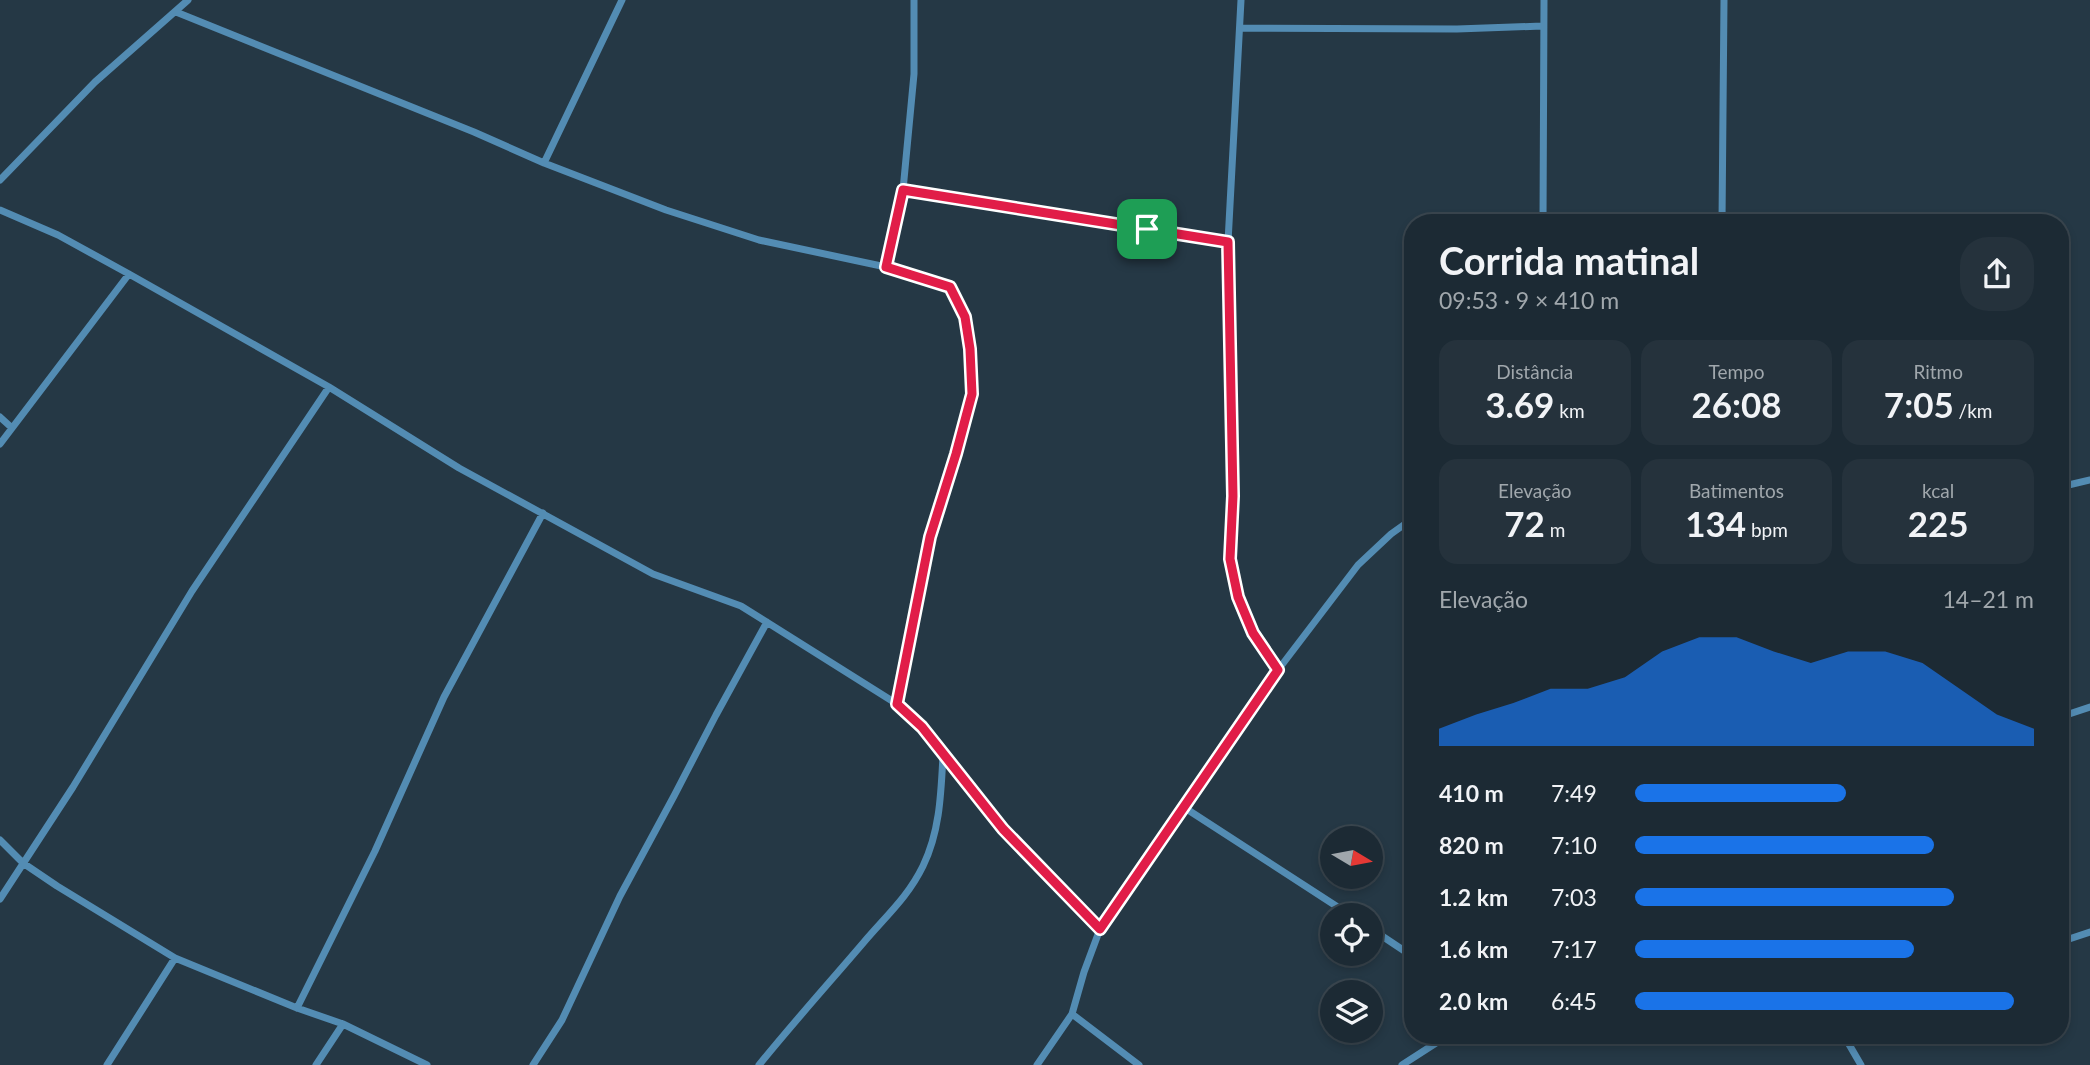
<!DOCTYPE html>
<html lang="pt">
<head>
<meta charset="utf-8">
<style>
  body { margin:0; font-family:Lato,sans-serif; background:#25323c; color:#f1f3f6; height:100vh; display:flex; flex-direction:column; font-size:26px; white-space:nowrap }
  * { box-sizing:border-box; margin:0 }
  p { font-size:23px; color:#a0a7ac }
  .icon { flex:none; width:38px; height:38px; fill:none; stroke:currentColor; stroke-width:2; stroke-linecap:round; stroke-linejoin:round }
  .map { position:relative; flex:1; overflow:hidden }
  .details { position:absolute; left:1404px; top:214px; width:665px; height:830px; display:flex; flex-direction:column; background:#1c2a34; border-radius:28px; box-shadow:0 4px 10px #0003,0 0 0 2px #3a464f }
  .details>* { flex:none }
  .needle { width:46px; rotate:100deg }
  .tools { position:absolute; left:1320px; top:826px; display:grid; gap:14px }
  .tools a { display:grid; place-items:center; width:63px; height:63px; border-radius:50%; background:#1c2a34; box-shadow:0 4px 10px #0003,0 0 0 2px #3a464f; font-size:35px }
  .pin { position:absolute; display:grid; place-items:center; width:60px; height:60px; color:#fff; margin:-30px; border-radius:14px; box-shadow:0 4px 10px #0006 }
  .round { display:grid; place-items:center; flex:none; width:74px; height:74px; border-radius:28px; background:#25323c }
  .headline { display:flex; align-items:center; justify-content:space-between; height:119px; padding:0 35px }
  h1 { font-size:38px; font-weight:700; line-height:52px }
  .figures { display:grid; grid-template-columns:repeat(3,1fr); gap:10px; height:119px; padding:7px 35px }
  .figures div { display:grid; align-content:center; border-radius:18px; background:#25323c; text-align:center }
  .figures b { font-size:35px; font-weight:700 }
  .figures small { font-size:19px; font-weight:400 }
  .figures p { font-size:19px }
  .chart { height:196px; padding:14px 35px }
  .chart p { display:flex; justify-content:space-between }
  .chart svg { width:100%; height:126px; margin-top:7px; fill:#1a73e8; opacity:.7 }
  ul { padding:0 35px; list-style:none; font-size:23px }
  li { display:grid; grid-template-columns:112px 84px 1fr; align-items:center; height:52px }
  li i { height:18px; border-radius:9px; background:#1a73e8 }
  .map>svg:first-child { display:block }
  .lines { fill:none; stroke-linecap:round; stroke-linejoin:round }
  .street { stroke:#538cb3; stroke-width:7 }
  .route-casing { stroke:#fff; stroke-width:14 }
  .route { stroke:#e11d48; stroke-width:9 }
</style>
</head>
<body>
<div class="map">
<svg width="2090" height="1065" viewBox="0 0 2090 1065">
  <rect width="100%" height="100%" fill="#253845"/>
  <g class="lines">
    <!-- street -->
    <path class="street" d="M1241,0L1228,242L1233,496L1230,559L1239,597L1253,633L1278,670
      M176,12L474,132L544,163L666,210L759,240L886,267L950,287L965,317L970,349L972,394L956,454L930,537L897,704
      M1241,28L1457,29L1542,26
      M544,163L622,0
      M0,180L95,82L188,0
      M903,190L1228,242
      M0,210L58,235L129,274L329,387L459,468L653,574L741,606L897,704L921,727L1003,829L1100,929
      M1543,222L1544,0
      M1722,222L1724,0
      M886,267L903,190L914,74V0
      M0,417L12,428
      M0,444L129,274
      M2060,487L2090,480
      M2060,717L2090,707
      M1185,808L1350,915
      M0,840L23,863L57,886L175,958L297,1008L343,1024L427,1065
      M0,899L73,787L192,591L329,387
      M1370,928L1412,956
      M2060,942L2090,932
      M297,1008L375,851L444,697L543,513
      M1843,1034L1861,1065
      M107,1065L175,958
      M316,1065L343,1024
      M533,1065L562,1020L620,896L674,796L716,715L767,622
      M759,1065C793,1023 829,983 864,942C886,916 908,897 923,866C940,831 941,793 943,755
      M1037,1065L1072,1014
      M1139,1065L1072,1014L1084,972L1100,929L1278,670L1358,565L1391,534L1412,519
      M1402,1065L1450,1034"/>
  </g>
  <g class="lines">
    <!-- route casing -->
    <g class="route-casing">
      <path id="route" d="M903,190L1228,242L1233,496L1230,559L1238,597L1253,633L1278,670L1100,929L1003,829L922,727L897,704L930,537L956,454L972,394L970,349L965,317L950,287L886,267Z"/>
    </g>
    <!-- route -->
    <use href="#route" class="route"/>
  </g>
</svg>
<div class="tools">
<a><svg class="needle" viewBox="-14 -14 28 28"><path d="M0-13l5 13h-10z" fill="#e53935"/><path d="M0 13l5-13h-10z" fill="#a0a7ac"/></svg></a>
<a><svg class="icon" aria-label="locate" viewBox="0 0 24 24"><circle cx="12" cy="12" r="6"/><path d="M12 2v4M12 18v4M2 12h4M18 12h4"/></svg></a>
<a><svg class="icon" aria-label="layers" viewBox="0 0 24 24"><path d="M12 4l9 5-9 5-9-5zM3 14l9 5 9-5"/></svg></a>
</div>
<div class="pin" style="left:1147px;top:229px;background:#1e9e55"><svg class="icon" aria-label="arrive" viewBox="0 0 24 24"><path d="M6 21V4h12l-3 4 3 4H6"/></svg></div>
<section class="details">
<div class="headline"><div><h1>Corrida matinal</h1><p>09:53 · 9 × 410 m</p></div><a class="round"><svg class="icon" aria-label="share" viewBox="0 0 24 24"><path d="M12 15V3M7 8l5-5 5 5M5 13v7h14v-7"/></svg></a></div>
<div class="figures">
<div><p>Distância</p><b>3.69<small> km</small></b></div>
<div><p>Tempo</p><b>26:08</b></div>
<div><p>Ritmo</p><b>7:05<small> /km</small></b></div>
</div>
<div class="figures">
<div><p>Elevação</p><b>72<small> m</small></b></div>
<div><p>Batimentos</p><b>134<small> bpm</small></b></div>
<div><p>kcal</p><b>225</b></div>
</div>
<div class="chart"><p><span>Elevação</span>14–21 m</p>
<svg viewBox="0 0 160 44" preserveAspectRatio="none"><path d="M0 44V38L10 33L20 29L30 24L40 24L50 20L60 11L70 6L80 6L90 11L100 15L110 11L120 11L130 15L140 24L150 33L160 38V44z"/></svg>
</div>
<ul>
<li><b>410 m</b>7:49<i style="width:53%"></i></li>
<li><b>820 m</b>7:10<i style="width:75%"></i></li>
<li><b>1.2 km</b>7:03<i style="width:80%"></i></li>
<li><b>1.6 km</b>7:17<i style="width:70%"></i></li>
<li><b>2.0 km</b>6:45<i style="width:95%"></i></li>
</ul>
</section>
</div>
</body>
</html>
